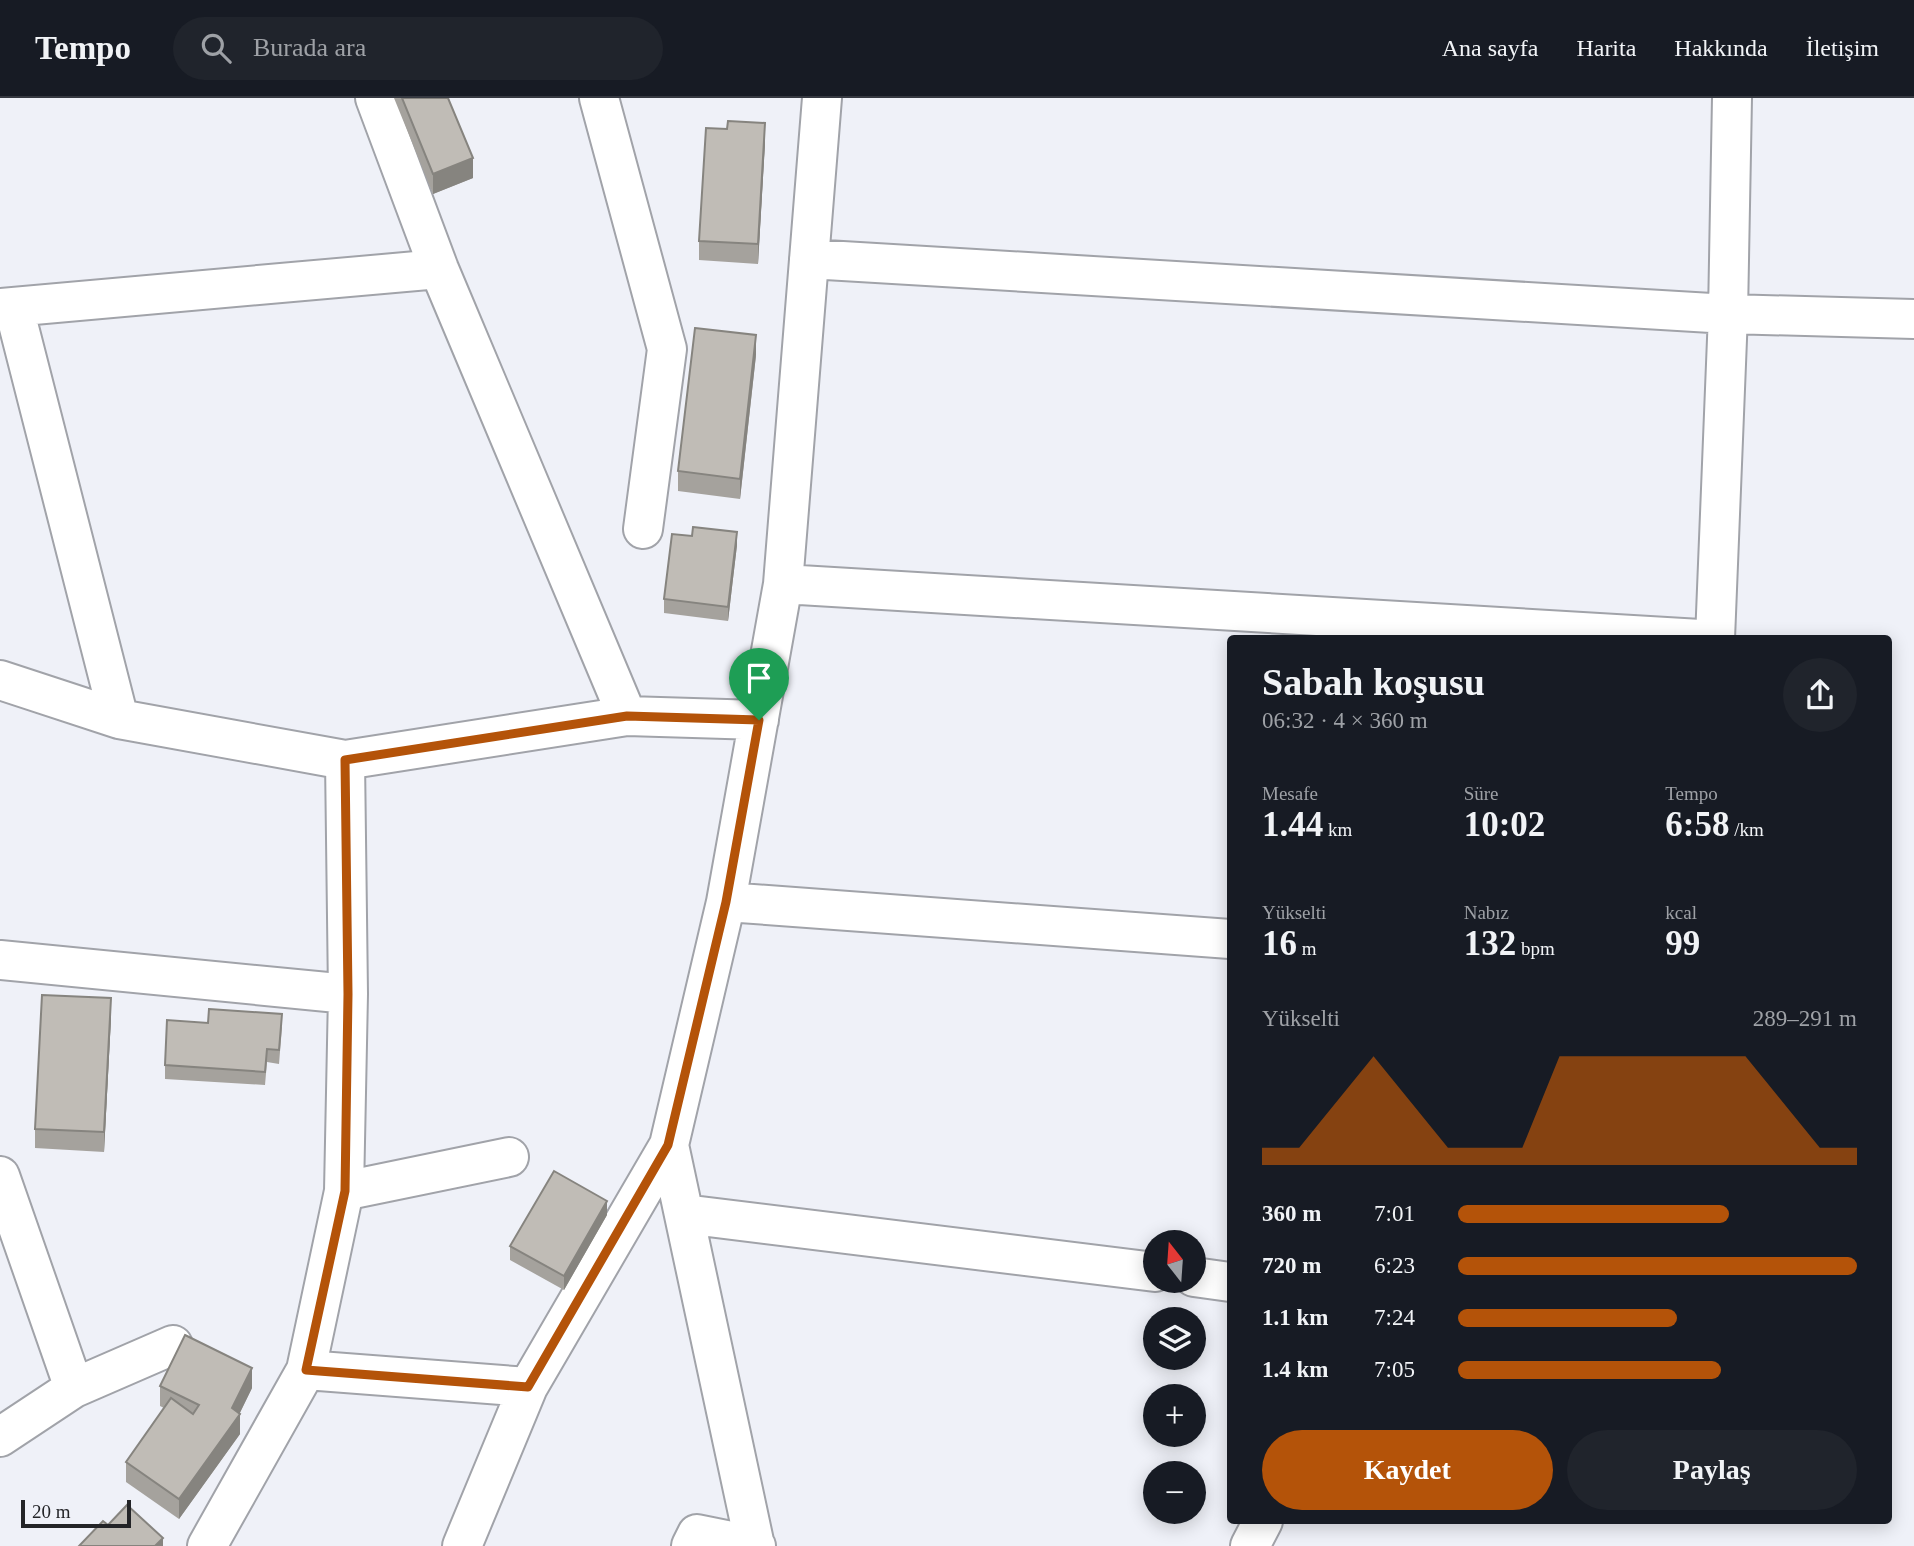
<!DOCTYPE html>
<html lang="tr">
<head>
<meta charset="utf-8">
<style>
  body { margin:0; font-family:"Times New Roman",serif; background:#20242c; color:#f1f3f6; height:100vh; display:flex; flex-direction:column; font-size:26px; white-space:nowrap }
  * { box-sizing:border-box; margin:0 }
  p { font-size:23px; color:#9ea1a6 }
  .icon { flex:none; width:38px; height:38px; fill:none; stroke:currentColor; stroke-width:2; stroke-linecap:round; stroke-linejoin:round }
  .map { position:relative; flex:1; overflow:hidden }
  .side { position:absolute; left:1227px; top:537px; width:665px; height:889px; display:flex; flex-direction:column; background:#171b24; border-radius:7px; box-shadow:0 4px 18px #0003 }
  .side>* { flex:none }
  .needle { width:46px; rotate:343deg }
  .buttons { position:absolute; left:1143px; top:1132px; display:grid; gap:14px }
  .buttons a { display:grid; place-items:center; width:63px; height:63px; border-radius:50%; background:#171b24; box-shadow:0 4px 18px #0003; font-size:35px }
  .scale { position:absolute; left:21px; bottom:18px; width:110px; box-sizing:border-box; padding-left:7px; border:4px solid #232427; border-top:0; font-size:19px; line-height:24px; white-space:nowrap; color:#232427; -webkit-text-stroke:5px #eff1f8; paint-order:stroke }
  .pin { position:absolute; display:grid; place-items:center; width:60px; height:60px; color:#fff; margin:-72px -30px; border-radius:50% 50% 50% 0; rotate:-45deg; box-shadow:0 0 7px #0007 }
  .pin .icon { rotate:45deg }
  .round { display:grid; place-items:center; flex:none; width:74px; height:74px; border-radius:37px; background:#20242c }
  .summary { display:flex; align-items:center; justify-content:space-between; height:119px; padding:0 35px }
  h1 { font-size:38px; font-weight:800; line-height:52px }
  .metrics { display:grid; grid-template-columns:repeat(3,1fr); gap:10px; height:119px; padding:7px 35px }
  .metrics div { display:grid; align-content:center }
  .metrics b { font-size:35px; font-weight:800 }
  .metrics small { font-size:19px; font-weight:400 }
  .metrics p { font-size:19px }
  .chart { height:196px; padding:14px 35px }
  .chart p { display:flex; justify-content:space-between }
  .chart svg { width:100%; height:126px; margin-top:7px; fill:#b45309; opacity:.7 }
  .action { display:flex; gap:14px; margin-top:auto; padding:14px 35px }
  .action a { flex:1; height:80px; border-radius:42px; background:#b45309; color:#fff; font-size:28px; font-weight:800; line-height:80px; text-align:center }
  .action a+a { background:#20242c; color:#f1f3f6 }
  ul { padding:0 35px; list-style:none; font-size:23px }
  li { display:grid; grid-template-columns:112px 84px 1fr; align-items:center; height:52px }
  li i { height:18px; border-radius:9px; background:#b45309 }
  header { display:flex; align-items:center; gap:42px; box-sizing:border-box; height:98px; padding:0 35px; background:#171b24; border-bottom:2px solid #363941 }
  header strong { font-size:33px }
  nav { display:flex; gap:38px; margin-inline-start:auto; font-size:24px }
  .search { width:490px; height:63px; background:#20242c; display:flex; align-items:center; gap:18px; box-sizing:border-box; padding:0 24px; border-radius:38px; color:#9ea1a6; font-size:26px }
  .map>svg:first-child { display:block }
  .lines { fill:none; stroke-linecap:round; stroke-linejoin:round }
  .minor-casing { stroke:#a1a3a9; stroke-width:42 }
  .minor { stroke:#fff; stroke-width:38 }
  .wall { fill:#a5a29d }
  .shaded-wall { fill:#86847f }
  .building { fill:#c0bcb6; stroke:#86847f; stroke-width:2 }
  .route-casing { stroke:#fff; stroke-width:14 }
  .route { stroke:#b45309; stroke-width:9 }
</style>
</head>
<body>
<header>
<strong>Tempo</strong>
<div class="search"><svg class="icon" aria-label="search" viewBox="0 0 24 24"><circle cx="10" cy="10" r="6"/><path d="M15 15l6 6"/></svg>Burada ara</div>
<nav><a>Ana sayfa</a><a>Harita</a><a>Hakkında</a><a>İletişim</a></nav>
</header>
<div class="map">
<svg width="1914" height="1448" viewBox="0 0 1914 1448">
  <rect width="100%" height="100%" fill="#eff1f8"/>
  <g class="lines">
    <!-- minor casing -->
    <g class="minor-casing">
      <path id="minor" d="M375,0L439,171L627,618
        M599,0L667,251L643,431
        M809,161L1728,216L1914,221
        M0,210L439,171
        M14,210L119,621
        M783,486L1700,541
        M1715,541L1728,216L1732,0
        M0,582L119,621L345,662L627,618L759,622
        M726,804L1230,841
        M0,862L348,896
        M669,1047L755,1448
        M0,1078L74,1290
        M344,1093L509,1059
        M684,1116L1155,1174
        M1194,1179L1230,1184
        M306,1272L528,1289
        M0,1339L74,1290L173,1247
        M207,1448L306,1272L344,1093L348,896L345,662
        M462,1448L528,1289L669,1047L726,804L783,486L822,0
        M691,1448L697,1436L756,1448
        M1250,1448L1263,1423"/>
    </g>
    <!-- minor -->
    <use href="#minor" class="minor"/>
  </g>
  <!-- wall -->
  <path class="wall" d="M394,0H448L473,80L433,96Z
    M765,45L758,166L699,162V143Z
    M756,257L740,401L678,393V373Z
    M737,447L728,523L664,515V501Z
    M111,920L104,1054L35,1050V1031Z
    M282,929L279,966L267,964L265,987L165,981V967Z
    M607,1117L564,1192L510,1162V1148Z
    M160,1288L252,1290L239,1316L240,1336L179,1421L126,1384V1364L164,1310L160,1308Z"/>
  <!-- shaded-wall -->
  <path class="shaded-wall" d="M765,25V45L758,166V146Z
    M473,60V80L433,96V76Z
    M756,237V257L740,401V381Z
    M737,434V447L728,523V509Z
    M111,900V920L104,1054V1034Z
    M607,1103V1117L564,1192V1178Z
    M252,1270V1290L237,1321L240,1316V1336L179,1421V1401L232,1310Z
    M163,1440V1448H155Z"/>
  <!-- building -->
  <path class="building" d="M402,0H448L473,60L433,76Z
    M728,23L765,25L758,146L699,143L706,30L727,31Z
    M695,230L756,237L740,381L678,373Z
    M693,429L737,434L728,509L664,501L672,436L692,438Z
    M42,897L111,900L104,1034L35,1031Z
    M209,911L282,916L279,952L267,951L265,974L165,967L167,922L208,925Z
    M554,1073L607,1103L564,1178L510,1148Z
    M185,1237L252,1270L232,1310L240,1316L179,1401L126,1364L171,1300L193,1316L199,1307L160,1288Z
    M127,1407L163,1440L155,1448H79L103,1423L108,1427Z"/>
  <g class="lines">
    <!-- route casing -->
    <g class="route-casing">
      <path id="route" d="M627,618L759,622L726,804L668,1047L528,1289L306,1272L345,1093L348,896L345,662Z"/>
    </g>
    <!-- route -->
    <use href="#route" class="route"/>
  </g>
</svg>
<div class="buttons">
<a><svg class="needle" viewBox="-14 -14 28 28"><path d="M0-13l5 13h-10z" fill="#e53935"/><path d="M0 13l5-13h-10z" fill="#9ea1a6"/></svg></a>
<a><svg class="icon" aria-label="layers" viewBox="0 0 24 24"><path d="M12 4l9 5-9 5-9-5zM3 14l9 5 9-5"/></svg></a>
<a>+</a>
<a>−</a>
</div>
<div class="scale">20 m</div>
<div class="pin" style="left:759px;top:622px;background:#1e9e55"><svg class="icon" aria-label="arrive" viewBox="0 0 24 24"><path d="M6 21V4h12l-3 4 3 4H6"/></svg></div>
<section class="side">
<div class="summary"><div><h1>Sabah koşusu</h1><p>06:32 · 4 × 360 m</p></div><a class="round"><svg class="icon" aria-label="share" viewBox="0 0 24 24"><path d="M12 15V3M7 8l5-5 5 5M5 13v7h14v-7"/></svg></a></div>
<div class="metrics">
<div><p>Mesafe</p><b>1.44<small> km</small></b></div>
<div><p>Süre</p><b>10:02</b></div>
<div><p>Tempo</p><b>6:58<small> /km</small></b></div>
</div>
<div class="metrics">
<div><p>Yükselti</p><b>16<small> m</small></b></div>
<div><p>Nabız</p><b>132<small> bpm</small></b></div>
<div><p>kcal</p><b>99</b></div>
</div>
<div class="chart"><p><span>Yükselti</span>289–291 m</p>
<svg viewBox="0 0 160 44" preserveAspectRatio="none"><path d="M0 44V38L10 38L20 22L30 6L40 22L50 38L60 38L70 38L80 6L90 6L100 6L110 6L120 6L130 6L140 22L150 38L160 38V44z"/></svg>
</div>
<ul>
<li><b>360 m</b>7:01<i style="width:68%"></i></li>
<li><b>720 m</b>6:23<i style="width:100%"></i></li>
<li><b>1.1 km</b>7:24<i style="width:55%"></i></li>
<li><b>1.4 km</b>7:05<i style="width:66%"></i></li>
</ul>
<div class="action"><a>Kaydet</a><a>Paylaş</a></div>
</section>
</div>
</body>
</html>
